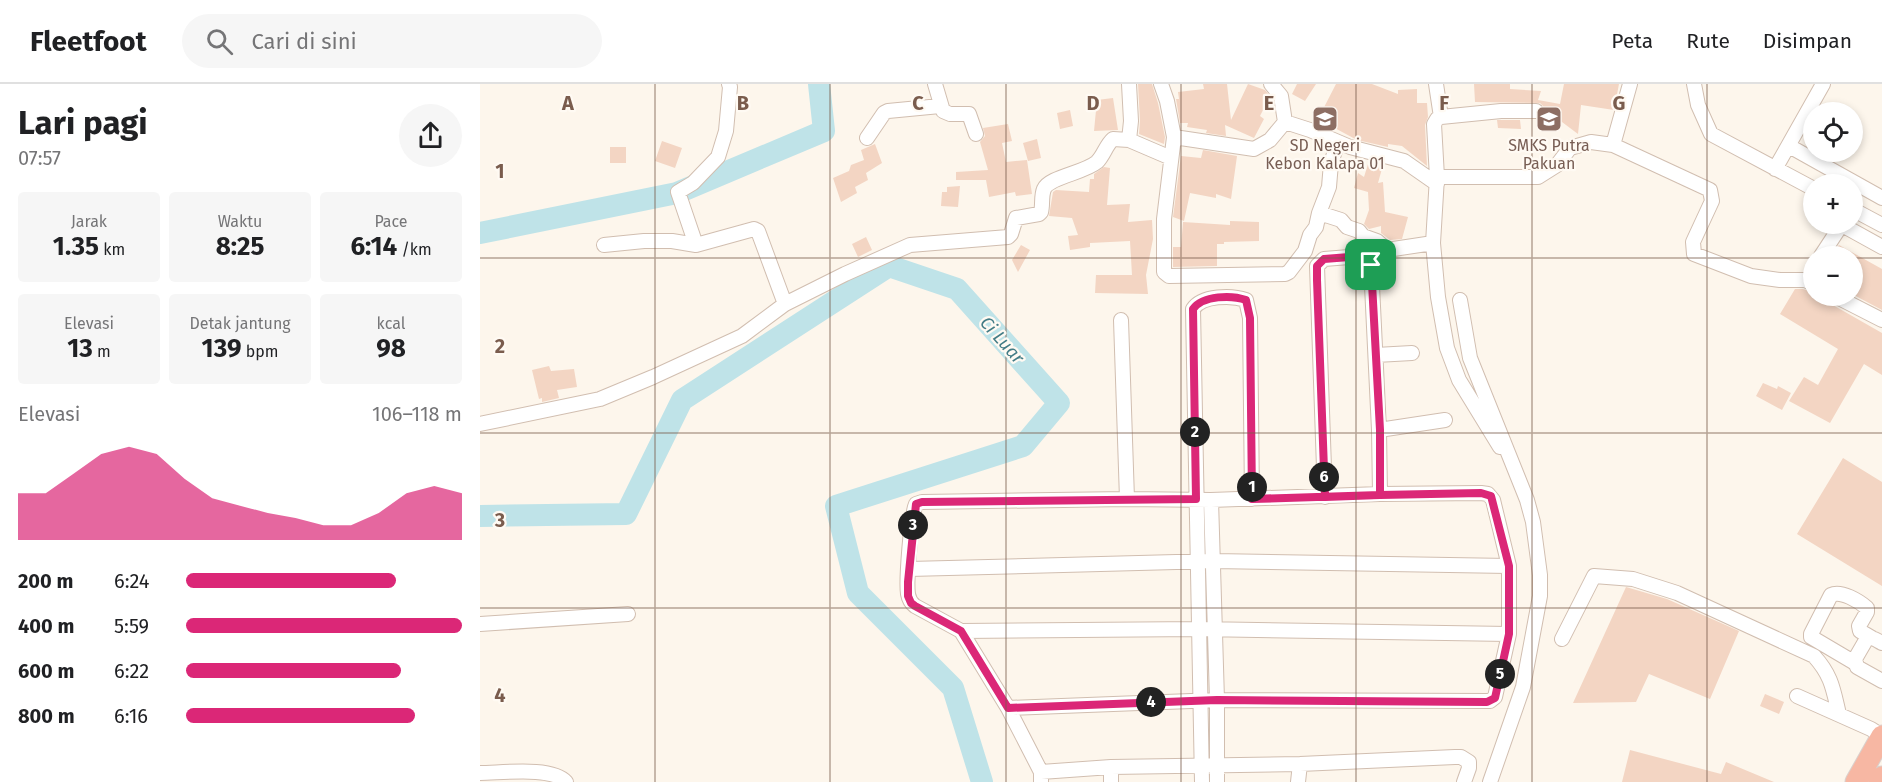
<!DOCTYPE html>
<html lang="id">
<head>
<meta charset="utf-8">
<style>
  body { margin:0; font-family:"Fira Sans",sans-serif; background:#f6f6f6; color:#202124; height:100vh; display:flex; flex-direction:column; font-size:22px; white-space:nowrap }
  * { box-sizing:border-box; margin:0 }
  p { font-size:20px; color:#757577 }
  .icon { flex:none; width:33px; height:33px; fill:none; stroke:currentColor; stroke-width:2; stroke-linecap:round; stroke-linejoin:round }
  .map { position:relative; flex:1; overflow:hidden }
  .details { display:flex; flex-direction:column; background:#fff; width:480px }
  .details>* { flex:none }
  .tools { position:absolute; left:1323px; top:18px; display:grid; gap:12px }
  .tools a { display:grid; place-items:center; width:60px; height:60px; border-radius:50%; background:#fff; box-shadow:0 3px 9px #0003; font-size:30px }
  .pin { position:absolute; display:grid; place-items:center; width:51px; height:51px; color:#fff; margin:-26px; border-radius:12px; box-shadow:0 3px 9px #0006 }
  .km { position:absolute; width:30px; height:30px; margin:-15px; border-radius:50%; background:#222; color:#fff; font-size:16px; line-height:30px; text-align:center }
  .round { display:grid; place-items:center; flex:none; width:63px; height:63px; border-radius:32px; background:#f6f6f6 }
  .headline { display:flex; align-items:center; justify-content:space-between; height:102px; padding:0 18px }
  h1 { font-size:33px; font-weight:700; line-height:45px }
  .stats { display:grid; grid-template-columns:repeat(3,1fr); gap:9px; height:102px; padding:6px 18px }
  .stats div { display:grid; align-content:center; border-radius:6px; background:#f6f6f6; text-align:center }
  .stats b { font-size:26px; font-weight:700 }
  .stats small { font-size:16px; font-weight:400 }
  .stats p { font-size:16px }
  .chart { height:168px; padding:12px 18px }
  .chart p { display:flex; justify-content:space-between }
  .chart svg { width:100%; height:108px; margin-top:6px; fill:#db2777; opacity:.7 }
  ul { padding:0 18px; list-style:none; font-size:20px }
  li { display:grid; grid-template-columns:96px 72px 1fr; align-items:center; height:45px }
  li i { height:15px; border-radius:8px; background:#db2777 }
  header { display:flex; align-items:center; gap:36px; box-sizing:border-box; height:84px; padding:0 30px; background:#fff; border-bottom:2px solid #e0e0e0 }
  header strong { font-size:28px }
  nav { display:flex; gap:33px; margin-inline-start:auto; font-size:21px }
  .search { width:420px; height:54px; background:#f6f6f6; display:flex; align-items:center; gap:15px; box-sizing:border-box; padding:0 21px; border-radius:33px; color:#757577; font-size:22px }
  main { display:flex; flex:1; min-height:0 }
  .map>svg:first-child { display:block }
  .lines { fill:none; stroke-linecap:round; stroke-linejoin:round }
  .river { stroke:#bfe3e8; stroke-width:22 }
  .building { fill:#f3d5c3 }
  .minor-casing { stroke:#d1beb0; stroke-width:16 }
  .highway-casing { stroke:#dad1cd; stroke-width:23 }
  .minor { stroke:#fff; stroke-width:14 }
  .highway { stroke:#f7b7a3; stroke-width:21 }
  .route-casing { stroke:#fff; stroke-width:12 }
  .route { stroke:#db2777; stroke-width:8 }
  .grid { fill:none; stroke:#7a5c4d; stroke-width:1.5; stroke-opacity:0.55 }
  .labels { text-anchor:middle; stroke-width:4.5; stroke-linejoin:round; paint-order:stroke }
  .education-label { font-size:16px; fill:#785e54; stroke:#fffaf3 }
  .water-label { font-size:18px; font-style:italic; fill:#437c86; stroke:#fffaf3 }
  .grid-label { font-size:20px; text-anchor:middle; font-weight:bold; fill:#7a5c4d; stroke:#fffaf3; stroke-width:4.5; stroke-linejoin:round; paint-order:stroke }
</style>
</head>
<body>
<header>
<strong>Fleetfoot</strong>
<div class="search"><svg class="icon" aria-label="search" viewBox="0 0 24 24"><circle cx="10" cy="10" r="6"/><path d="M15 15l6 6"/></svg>Cari di sini</div>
<nav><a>Peta</a><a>Rute</a><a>Disimpan</a></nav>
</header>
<main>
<section class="details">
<div class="headline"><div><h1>Lari pagi</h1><p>07:57</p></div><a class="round"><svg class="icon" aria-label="share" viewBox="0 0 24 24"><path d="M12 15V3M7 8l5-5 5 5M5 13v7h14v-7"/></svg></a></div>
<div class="stats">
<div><p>Jarak</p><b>1.35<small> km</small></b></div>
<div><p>Waktu</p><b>8:25</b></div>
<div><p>Pace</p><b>6:14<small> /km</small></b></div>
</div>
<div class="stats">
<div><p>Elevasi</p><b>13<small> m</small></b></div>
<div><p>Detak jantung</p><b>139<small> bpm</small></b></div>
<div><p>kcal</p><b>98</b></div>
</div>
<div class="chart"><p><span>Elevasi</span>106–118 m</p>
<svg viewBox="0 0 160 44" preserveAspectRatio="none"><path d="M0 44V25L10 25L20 17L30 9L40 6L50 9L60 19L70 27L80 30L90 33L100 35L110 38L120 38L130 33L140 25L150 22L160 25V44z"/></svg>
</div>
<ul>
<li><b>200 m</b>6:24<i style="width:76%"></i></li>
<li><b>400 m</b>5:59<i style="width:100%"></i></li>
<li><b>600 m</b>6:22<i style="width:78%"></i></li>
<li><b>800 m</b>6:16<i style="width:83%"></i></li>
</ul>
</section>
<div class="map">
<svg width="1402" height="698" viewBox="0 0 1402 698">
  <rect width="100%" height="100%" fill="#fdf6ec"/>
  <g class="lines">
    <!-- river -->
    <path class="river" d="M0,149L197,109L344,47L339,0
      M0,432L146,430L202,316L409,182L477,205L579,319L543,362L356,422L378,509L473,604L502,698"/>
  </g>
  <!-- building -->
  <path class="building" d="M658,0H672L678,19L685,53L684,60L659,50L660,37Z
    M723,0H747L751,36L768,0L785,6L790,12L780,32L784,35L774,54L745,41L746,52L726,49L727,46L707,43L708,39H700L696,15H699L698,8L724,5Z
    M817,0H836L825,17L812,10Z
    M856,0H892L918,10V6L937,5V19H947L948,33L945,41L947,82L922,62L908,60V63L877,56L838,35Z
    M994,0H1030V5L1061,7L1058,16L1080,20L1084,0H1139L1134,26L1101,21L1098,50L1082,38L1065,29L1064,23L1060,19L995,18Z
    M633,14L638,46L614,47L617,16Z
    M590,26L593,42L580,45L577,29Z
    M1017,36H1040L1041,45L1018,44Z
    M528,40L532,57L522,59L526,78L547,76L552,110L536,112L535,108L509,113L506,96H476V88L508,86L500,58L505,52L503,44Z
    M557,55L561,74L548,77L543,59Z
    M182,57L202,64L195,84L175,77Z
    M395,60L402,79L386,89L388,96L375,103L377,109L361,118L353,94L369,87L371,81L384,76L381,66Z
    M130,63H146V79H130Z
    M723,66L757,72L751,115L736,110V114L710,109L704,137L693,133L701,72L721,74Z
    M889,77L903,81L898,99L903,98L905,128L928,133L922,155L910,156L901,149V142L889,145L884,140L889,126L888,108L874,104L878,89L884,93Z
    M624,83L630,84L627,121L650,120L648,138L672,136L673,155L666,191L668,210L615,209L616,191H652L650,157L610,159V163L590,166L588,152L598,151L592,134L569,132L573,108L576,106L609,108L610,95H614V90Z
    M480,102L478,123L461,122L462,108H467V103Z
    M750,137L779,138V157L744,158V160H737V182L693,183V163H701L703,138L750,141Z
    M386,153L392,166L378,173L372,160Z
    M541,161L550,166L538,188L532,176Z
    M1359,161L1402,185V226L1372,210V172H1351Z
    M1315,205H1323L1332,208L1334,212H1337L1402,249V291L1384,280L1350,339L1309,317L1324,293L1338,301L1358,265L1300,230Z
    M69,282L71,287L94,285L97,303L77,306L79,314L62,318V314L59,315L52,286Z
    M1283,299L1297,305L1298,302L1311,309L1302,326L1276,312Z
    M1363,374L1402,398V502L1317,450Z
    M1146,503L1187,515L1259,547L1230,615L1169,590L1156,618L1093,619Z
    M1285,610L1304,618L1299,630L1280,622Z
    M1150,666L1241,690L1246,678L1294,698H1142Z"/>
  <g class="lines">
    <!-- minor casing -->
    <g class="minor-casing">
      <path id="minor" d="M249,0L250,3L246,47L238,73L213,99L198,108L216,161L274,145L278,147L305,220
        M455,0L463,27L470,30H489L496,50
        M681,0L687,17L694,53L774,65L790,56L805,38
        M791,0L801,12L805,38L830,46L870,63L924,77L957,100
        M956,0L961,33
        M1214,0L1218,21L1231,50L1334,105
        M694,53L684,135V188L689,192L805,190L809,188L825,167L830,151L836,143L839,129L861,136L867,143L879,147L883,152L897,157L907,166L953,159
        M387,54L404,29L408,27L460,22
        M649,56L651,37L649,0
        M1133,61L1150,0
        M1309,62L1402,114
        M1295,85L1343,0
        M957,93H1058L1077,81L1090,64L1111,58L1133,61L1230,106L1232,117L1213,158L1214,170L1271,192L1300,196H1325L1334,200
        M1372,125L1402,141
        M839,129L849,103L851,79L858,58
        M124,161L164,157H192L216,161
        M1341,172L1360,143L1364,142L1402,163
        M1355,212L1402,236
        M980,216L990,274L1047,416L1053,438L1060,491V512L1043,603L1010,698
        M641,236L647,415
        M896,271L932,269
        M0,340L120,315L173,293L262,252L305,220L365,190L430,161L528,153L531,150L536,134L559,130L561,128C563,121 561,112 564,105C569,93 604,89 617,78C624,71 626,61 633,55L649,56L691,74
        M899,346L965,336
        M1020,363L979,296L967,264L958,213L953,159L957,93L954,40L957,35L961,33L1021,27H1056
        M845,413L837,182L844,175L882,172L887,173L891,181L899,346L900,410
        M731,416L737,616V698
        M429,485L734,477L1029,482
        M0,540L148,530
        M481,547L719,545L1029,550
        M1082,555L1114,492L1153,495L1197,509L1334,572C1352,592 1353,605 1359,630
        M1402,559C1396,556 1392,552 1386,556L1375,575L1377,583L1402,597
        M1375,579L1331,553V550L1351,511C1361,506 1379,517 1387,524V528L1379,542L1380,547L1392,554
        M1317,612L1391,645L1402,652
        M528,624L737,616L1010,617L1015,613L1029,550V482L1013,416L1008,410L1001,409L900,410L731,416L647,415L442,418L436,420C431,431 426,497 428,510C429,516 431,519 435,522L481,547L528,624L561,688V698
        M631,683L820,680L975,673H981L989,678V684L984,698
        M561,688L631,683V698
        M0,689C21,689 72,682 86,698
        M722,698L713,225C722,211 752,211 766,216L770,234L772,415
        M818,698L820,680"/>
    </g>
    <!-- highway casing -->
    <g class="highway-casing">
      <path id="highway" d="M1376,698L1402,652
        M1399,698L1402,693"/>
    </g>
    <!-- minor -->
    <use href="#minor" class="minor"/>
    <!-- highway -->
    <use href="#highway" class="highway"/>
  </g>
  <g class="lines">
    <!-- route casing -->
    <g class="route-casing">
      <path id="route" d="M891,181L900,346V411L772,415L770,234L766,216C752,211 723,211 713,225L716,415L442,418L436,420L428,498V512L431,519L435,522L481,547L528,624L737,616L1007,618L1015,614L1029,550V482L1011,412L1001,409L900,411L845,413L837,196V182L844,175L882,172L887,173L891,181"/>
    </g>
    <!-- route -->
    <use href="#route" class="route"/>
  </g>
  <!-- grid -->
  <path class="grid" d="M175,0V698M350,0V698M526,0V698M701,0V698M876,0V698M1052,0V698M1227,0V698M0,174H1334M1372,174H1402M0,349H1402M0,524H1402"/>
  <!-- icons -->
  <defs>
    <g id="school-square" transform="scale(1.35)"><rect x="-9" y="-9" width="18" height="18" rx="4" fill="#8d6e63" stroke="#fffaf3"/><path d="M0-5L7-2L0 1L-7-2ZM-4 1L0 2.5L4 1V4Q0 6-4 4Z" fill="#fff"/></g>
  </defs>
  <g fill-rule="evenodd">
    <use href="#school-square" x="845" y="35"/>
    <use href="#school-square" x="1069" y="35"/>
  </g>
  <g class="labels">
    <!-- education labels -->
    <g class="education-label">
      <text x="845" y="67">SD Negeri<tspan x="845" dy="18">Kebon Kalapa 01</tspan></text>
      <text x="1069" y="67">SMKS Putra<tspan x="1069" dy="18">Pakuan</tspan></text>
    </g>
    <!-- water labels -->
    <g class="water-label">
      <text transform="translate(522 256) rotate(48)" y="6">Ci Luar</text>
    </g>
  </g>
  <g class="grid-label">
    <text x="88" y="26">A</text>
    <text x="263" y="26">B</text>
    <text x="438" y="26">C</text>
    <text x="613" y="26">D</text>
    <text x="789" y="26">E</text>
    <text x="964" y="26">F</text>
    <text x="1139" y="26">G</text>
    <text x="20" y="94">1</text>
    <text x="20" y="269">2</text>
    <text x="20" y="443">3</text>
    <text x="20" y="618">4</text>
  </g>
</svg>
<div class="tools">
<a><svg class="icon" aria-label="locate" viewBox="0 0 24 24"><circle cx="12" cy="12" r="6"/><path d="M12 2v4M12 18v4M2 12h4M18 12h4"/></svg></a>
<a>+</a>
<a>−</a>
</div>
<div class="pin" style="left:891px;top:181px;background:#1e9e55"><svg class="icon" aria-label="arrive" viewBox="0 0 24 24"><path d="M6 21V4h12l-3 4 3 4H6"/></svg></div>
<b class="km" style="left:772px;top:403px">1</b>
<b class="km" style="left:715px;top:348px">2</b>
<b class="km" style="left:433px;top:441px">3</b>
<b class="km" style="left:671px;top:618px">4</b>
<b class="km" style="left:1020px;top:590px">5</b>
<b class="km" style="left:844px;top:393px">6</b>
</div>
</main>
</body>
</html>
